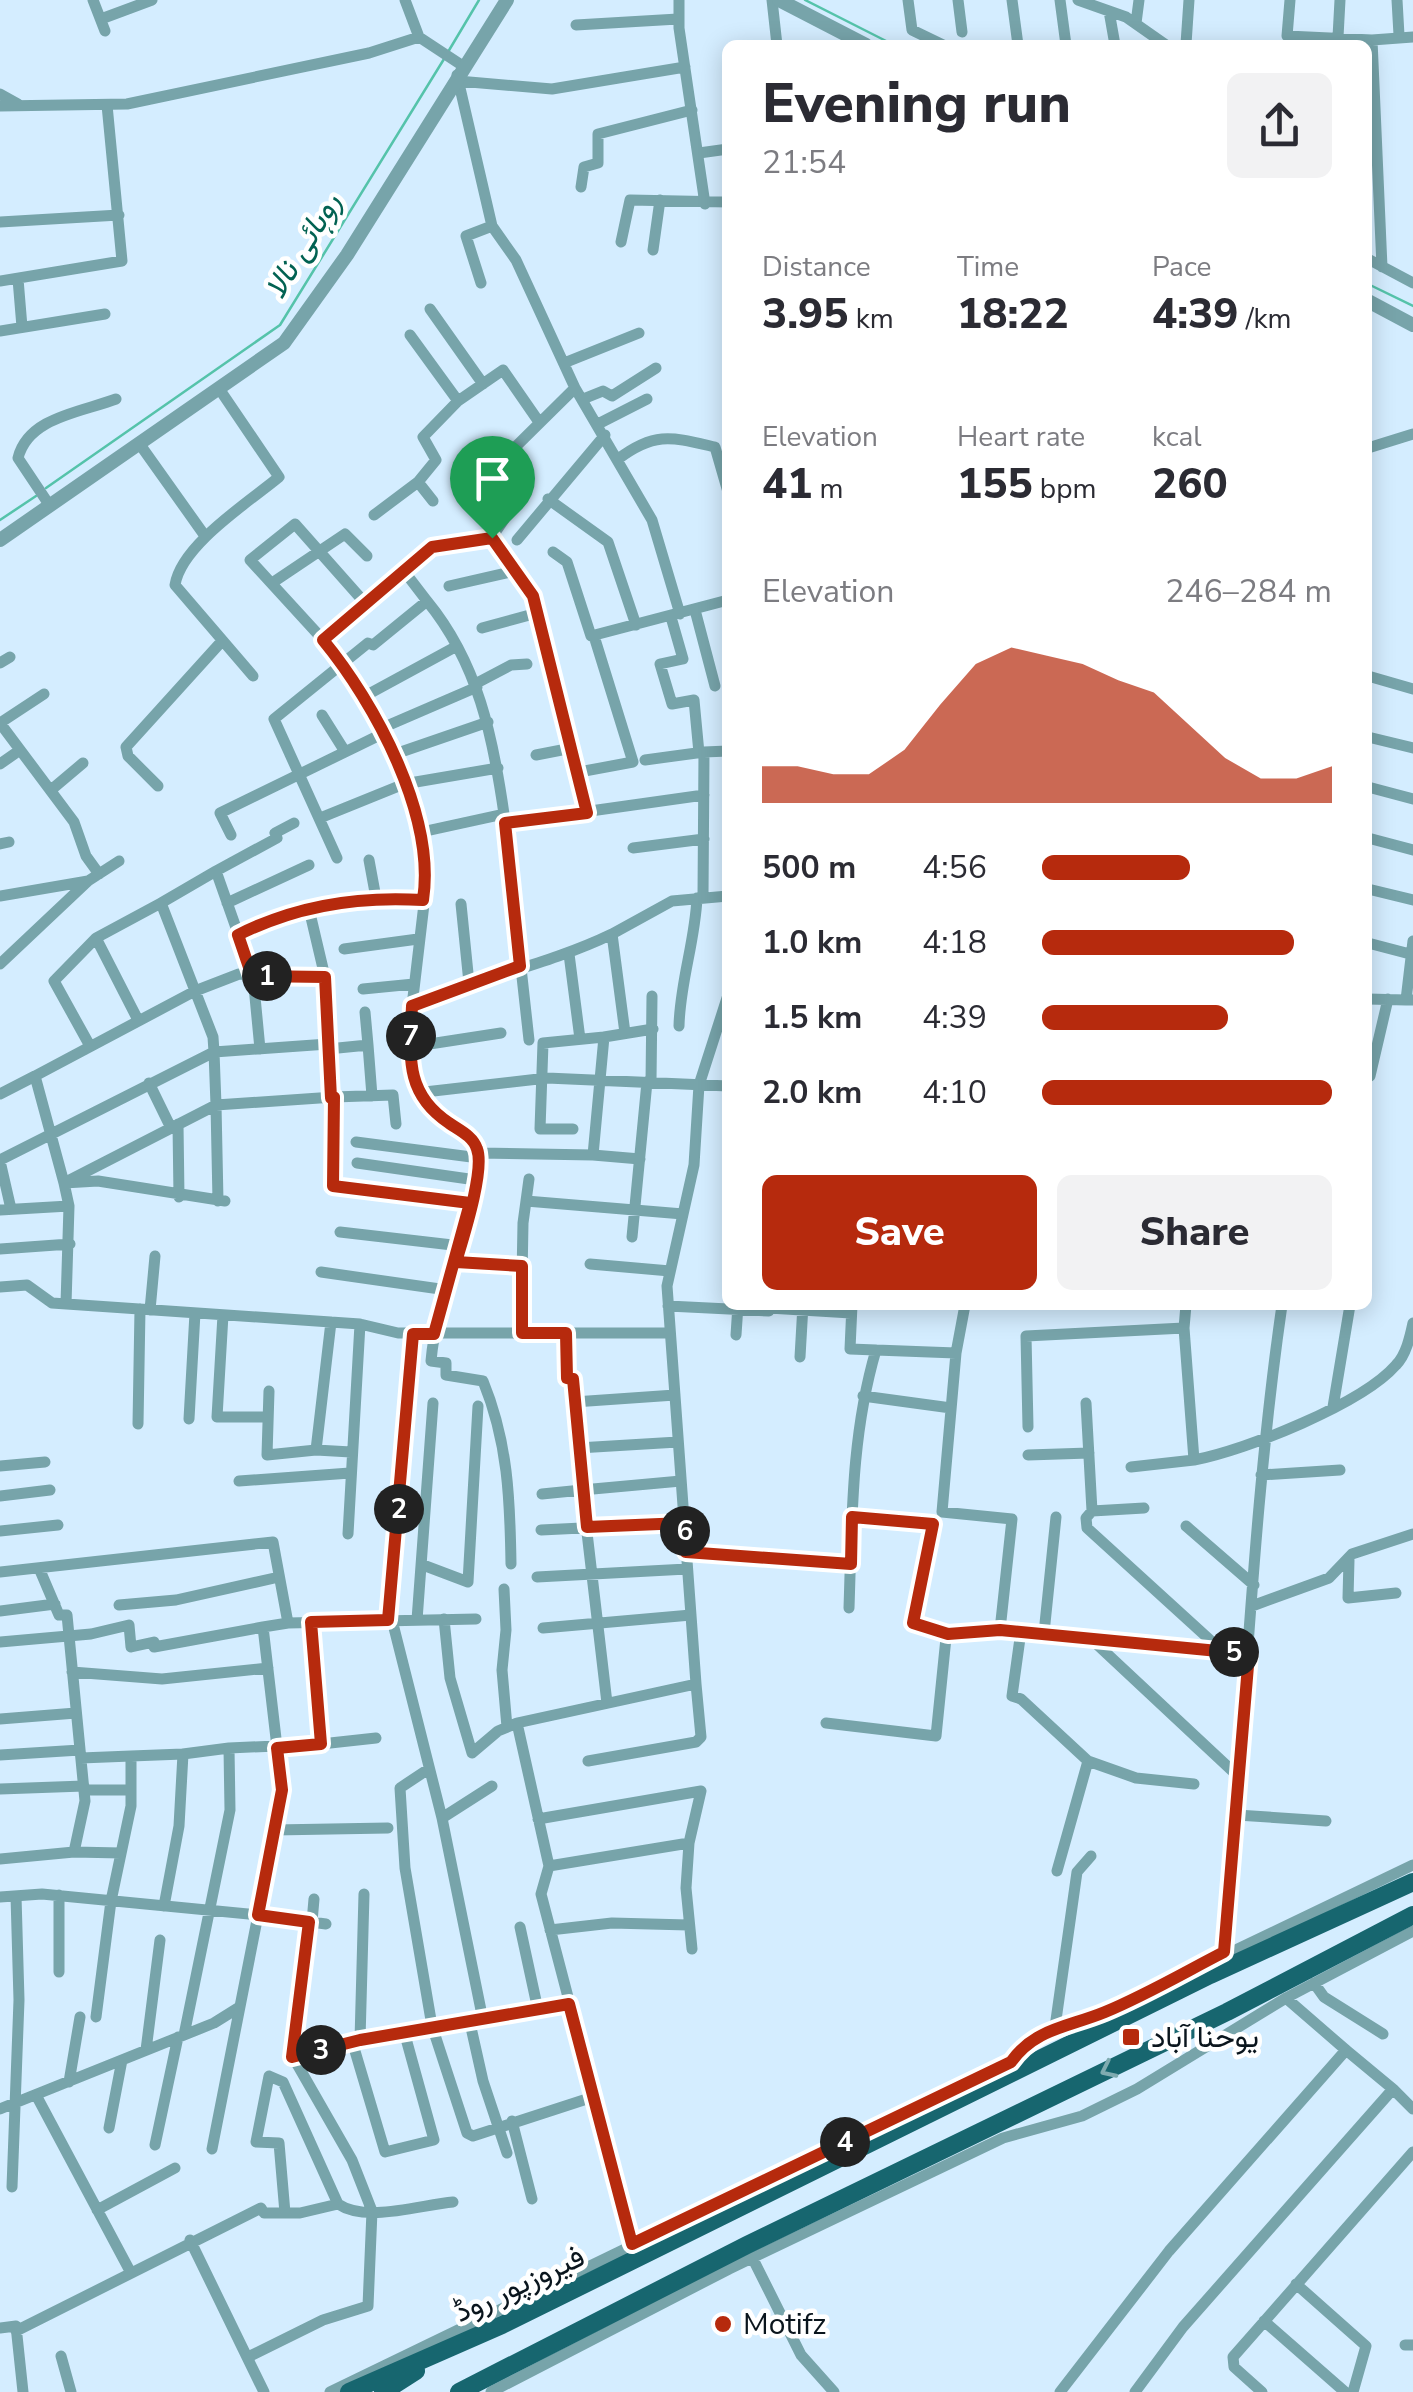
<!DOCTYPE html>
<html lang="en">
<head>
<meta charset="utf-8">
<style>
  body { margin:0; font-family:"Nunito Sans",Vazirmatn,sans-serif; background:#f2f2f3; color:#2b2b33; height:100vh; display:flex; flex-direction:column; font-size:38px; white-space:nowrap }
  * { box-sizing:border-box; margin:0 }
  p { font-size:32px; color:#7c7c81 }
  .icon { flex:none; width:55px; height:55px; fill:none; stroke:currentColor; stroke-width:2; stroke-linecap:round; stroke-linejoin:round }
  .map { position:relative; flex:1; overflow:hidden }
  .side { position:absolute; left:722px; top:40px; width:650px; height:1270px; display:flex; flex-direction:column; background:#fff; border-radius:15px; box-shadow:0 5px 25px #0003 }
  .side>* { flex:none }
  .pin { position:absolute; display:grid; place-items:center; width:85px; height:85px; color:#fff; margin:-102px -42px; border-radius:50% 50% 50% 0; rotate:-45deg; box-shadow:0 0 10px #0007 }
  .pin .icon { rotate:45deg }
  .km { position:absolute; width:50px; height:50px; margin:-25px; border-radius:50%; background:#222; color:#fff; font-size:28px; line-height:50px; text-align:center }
  .round { display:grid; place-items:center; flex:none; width:105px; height:105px; border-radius:15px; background:#f2f2f3 }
  .overview { display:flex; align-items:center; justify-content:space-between; height:170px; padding:0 40px }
  h1 { font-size:55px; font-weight:800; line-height:75px }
  .figures { display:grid; grid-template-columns:repeat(3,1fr); gap:15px; height:170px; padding:10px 40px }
  .figures div { display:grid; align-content:center }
  .figures b { font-size:42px; font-weight:800 }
  .figures small { font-size:28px; font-weight:400 }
  .figures p { font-size:28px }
  .chart { height:280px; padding:20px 40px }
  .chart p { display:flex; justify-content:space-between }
  .chart svg { width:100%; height:180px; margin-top:10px; fill:#b62a0d; opacity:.7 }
  .action { display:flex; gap:20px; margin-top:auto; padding:20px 40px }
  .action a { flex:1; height:115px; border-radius:15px; background:#b62a0d; color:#fff; font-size:40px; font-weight:800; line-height:115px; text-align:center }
  .action a+a { background:#f2f2f3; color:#2b2b33 }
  ul { padding:0 40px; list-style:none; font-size:32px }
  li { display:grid; grid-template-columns:160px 120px 1fr; align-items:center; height:75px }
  li i { height:25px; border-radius:12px; background:#b62a0d }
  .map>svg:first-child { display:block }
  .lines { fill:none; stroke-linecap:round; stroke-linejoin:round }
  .stream { stroke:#55c3aa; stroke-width:2.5 }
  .minor { stroke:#77a4aa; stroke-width:11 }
  .tertiary { stroke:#77a4aa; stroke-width:14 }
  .primary { stroke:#17666f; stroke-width:18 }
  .oneway { stroke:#7fabb0 }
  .route-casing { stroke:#fff; stroke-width:20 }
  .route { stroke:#b62a0d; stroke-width:12 }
  .poi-dot { fill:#b62a0d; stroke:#fff; stroke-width:4 }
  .labels { text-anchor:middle; stroke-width:9; stroke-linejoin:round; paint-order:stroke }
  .poi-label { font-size:30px; fill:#0a151d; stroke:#fff; text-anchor:start }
  .street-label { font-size:30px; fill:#0a151d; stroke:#fff }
  .water-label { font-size:32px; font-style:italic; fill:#026252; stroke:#fff }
</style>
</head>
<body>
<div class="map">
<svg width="1413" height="2392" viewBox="0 0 1413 2392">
  <rect width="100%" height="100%" fill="#d4edff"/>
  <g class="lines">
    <!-- stream -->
    <path class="stream" d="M805,0L894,45
      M448,52L479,0
      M1368,284L1413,306
      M46,488L280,325L444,59
      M0,520L36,496"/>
    <!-- minor -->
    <path class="minor" d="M93,0L105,31
      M405,0L419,37L463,66
      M679,0V28L705,204
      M772,0L777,45
      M908,0L912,30L943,45
      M958,0L962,32
      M1012,0L1018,45
      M1060,0L1066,45
      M1078,0L1126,17L1166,45
      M1290,0L1287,36L1372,40L1413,37
      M1397,0L1399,35
      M1109,11L1115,45
      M101,19L152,0
      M1136,23L1139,0
      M576,25L678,19
      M1338,37L1340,0
      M1372,40L1382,267
      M1186,44L1189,0
      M457,75L492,226L516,260L575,388L652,520L680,614
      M458,81L552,89L685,67
      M0,94L18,104
      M0,106L127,104L369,53L419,37
      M699,153L728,149
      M581,187L584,167L598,163V134L692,110
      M0,222L119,215
      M621,242L630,200L728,202
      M653,250L660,200
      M1368,259L1413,283
      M18,279L22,327
      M0,281L122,261L107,105
      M481,283L466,236L492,226
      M430,309L483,384
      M0,331L105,314
      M410,335L458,401
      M564,363L639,333
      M220,390L279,477C249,502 181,545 175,585L253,676
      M583,399L603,391L612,396L656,368
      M598,424L647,399
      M141,446L205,536
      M1368,448L1413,434
      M618,459C655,431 672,437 715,447L728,492
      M548,499L608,542L636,625
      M433,501L418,482L436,460L423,437L458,401L503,370L539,422
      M50,506L18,458C28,417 82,412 116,399
      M374,515L418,482
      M492,537L520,496L492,470L575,388
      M517,540L605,435
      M553,552L567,562L591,636L728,600
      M405,573L432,547L492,537L533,597L587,813
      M272,583L345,534L367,556
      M449,586L515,571
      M365,603L295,524L250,560L326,643L365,696L395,754L428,870L412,1006L416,1093L428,1109L473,1140L479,1153C475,1225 437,1290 431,1361L446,1363V1375L483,1381C508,1442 510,1499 511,1564
      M695,610L715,686
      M671,617L683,659L660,664L672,704L694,700L699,753
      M482,628L537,613
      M323,639L404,571L427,601
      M0,663L10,657
      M1368,676L1413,689
      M475,684L511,665L527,664
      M44,694L0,723L74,822L86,856L99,874
      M365,696L457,646
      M322,715L344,750
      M382,728L477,687
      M1368,737L1413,748
      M395,754L488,722
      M536,755L572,748
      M645,760L704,752
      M0,764L20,750
      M579,772L633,762L594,636
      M158,786L128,756L126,747L222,641
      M1368,787L1413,799
      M51,790L83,763
      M504,814L529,1040
      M320,818L404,784L498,768
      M505,823L704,795
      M231,835L220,813L384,733
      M1368,838L1413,850
      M0,844L9,842
      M633,848L704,839
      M337,858L274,719L368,643L373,645L427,601C478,663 493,737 504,814L417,833
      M369,860L376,898
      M216,871L161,903L213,1037L214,1052L328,1044L331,1098
      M1368,889L1413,900
      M0,896L88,881L119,861
      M703,896L704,752L728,751
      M227,903L309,865
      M461,904L469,983
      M309,909L325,977
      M238,935C295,906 359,897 423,900
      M96,938L161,903
      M1413,941L1406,1000H1413
      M1368,943L1410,954
      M344,949L418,939
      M569,954L580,1039
      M0,964L88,881
      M363,989L414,984
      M1368,999L1406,1000
      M412,1006C477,978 548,965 612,934
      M365,1012L368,1045
      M679,1026C680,982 695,942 697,898
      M625,1033L612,934L672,901L728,896
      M90,1046L54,981L96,938L138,1020
      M410,1047L501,1033
      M260,1049L253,976L216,871L277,838L275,833L294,823
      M328,1049L368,1045L372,1096
      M1370,1076L1388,999
      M651,1082L652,996
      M149,1083L171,1128
      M416,1093L547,1078L728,1086
      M0,1094L35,1076
      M178,1124L179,1197
      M396,1124L393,1095L334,1097L333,1186L470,1203
      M573,1129H540L543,1043L604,1037
      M356,1142L479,1158
      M479,1153L593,1155
      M640,1159L593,1155L604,1037L653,1029
      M0,1160L214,1052L216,1105L64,1183L69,1206
      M0,1161L11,1209
      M357,1163L476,1180
      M218,1201L216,1105L334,1097
      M225,1201L98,1181L64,1183L35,1076L195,991L239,974L325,977L328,1044
      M526,1201L683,1214
      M0,1210L69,1206L66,1304
      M340,1232L461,1246
      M632,1237L647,1082
      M0,1249L70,1244
      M456,1262L522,1266
      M590,1264L670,1271
      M321,1272L447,1290
      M0,1287L27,1285L52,1303L360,1324L398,1333H670
      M965,1305L956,1353L942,1512L1012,1519L1000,1630
      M1186,1305L1184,1328L1194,1460C1246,1450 1362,1404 1396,1365C1406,1355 1410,1337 1413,1323
      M668,1306L769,1311
      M769,1308L851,1313
      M150,1310L155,1256
      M223,1315L217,1417H268
      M331,1322L316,1450L351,1452
      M521,1333L523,1223L529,1179
      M566,1333L567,1379H573L574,1402L675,1395
      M736,1335L738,1305
      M876,1350L956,1353
      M800,1357L803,1305
      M269,1391L267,1455L316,1450
      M863,1396L951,1408
      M574,1402L578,1448L678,1442
      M1086,1403L1092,1511L1086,1518L1087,1528L1221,1650
      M1333,1407L1350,1305
      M189,1419L195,1313
      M138,1424L140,1309
      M1028,1427L1026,1336L1184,1328
      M578,1448L582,1490L681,1481
      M1028,1455L1089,1453
      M0,1466L45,1462
      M1131,1467L1194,1460
      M1261,1475L1340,1470
      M239,1481L350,1473
      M542,1494L582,1490L607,1703
      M0,1496L50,1490
      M1092,1511L1144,1508
      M852,1517L933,1524L913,1623L948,1635
      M1186,1526L1254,1585
      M541,1530L684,1523
      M0,1531L58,1525
      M348,1534L360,1324
      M686,1552L851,1564
      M1349,1560L1348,1598L1396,1593
      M423,1565L468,1582L478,1406
      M39,1568L59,1615H67L85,1801L74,1852L121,1853
      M0,1572L273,1542L288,1623L263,1627L282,1790L258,1915L42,1894L0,1897
      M537,1577L687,1569
      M504,1589L506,1630L502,1670L507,1727
      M119,1605L176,1600L279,1577
      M1252,1606L1329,1578L1352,1554L1413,1534
      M849,1608C852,1520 851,1435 876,1350L850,1349L852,1305
      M0,1611L55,1604
      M444,1619L450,1678L472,1753L498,1731L517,1723L696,1684L667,1286L694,1165L699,1085L728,995
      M388,1620L413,1333
      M392,1620L442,1818
      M417,1620L433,1403
      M288,1623L476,1619
      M543,1628L691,1615
      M1021,1631L1012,1696L1021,1699L1088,1761L1136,1778L1194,1784
      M1044,1633L1056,1517
      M1088,1636L1241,1779
      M0,1642L91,1634L129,1625L131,1647L154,1642V1647L263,1627
      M72,1672L162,1679L268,1668
      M0,1719L76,1713
      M517,1723L549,1866L541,1894L633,2245
      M826,1723L936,1736L946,1638L951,1632L1088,1636L1249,1653
      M321,1744L376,1738
      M0,1755L80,1750
      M81,1758L131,1756
      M588,1761L696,1742L701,1737L696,1684
      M427,1770L400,1788L405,1868L432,2026L467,2133L473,2136L593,2097
      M0,1789L84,1786
      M84,1790H131
      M1237,1815L1326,1821
      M538,1819L701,1791L689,1843L686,1888L692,1949
      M274,1830L388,1828
      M0,1859L74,1852
      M549,1866L689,1843
      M1057,1871L1088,1761
      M164,1906L179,1826L183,1754L229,1748
      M312,1922L314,1899
      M520,1927L538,2010
      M550,1930L612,1923L688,1925
      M1224,1951C1245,1736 1251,1519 1282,1305
      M59,1972V1895
      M1314,1983L1324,1997L1383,2034
      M96,2017L111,1901L131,1806V1756L183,1754
      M483,2020L442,1818L492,1786
      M470,2023L483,2081L507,2153
      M1055,2027L1077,1872L1091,1856
      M184,2035L230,1810L229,1748L321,1744L311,1622
      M360,2040L364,1894
      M352,2041L385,2152L434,2140L405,2035
      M146,2050L160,1940
      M293,2057L360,2040L569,2004
      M69,2082L80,2017
      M1393,2089L1413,2109
      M36,2095L131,2273
      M0,2109L214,2023L238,2008
      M512,2121L532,2199
      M109,2128L122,2060
      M155,2145L178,2037
      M212,2149L258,1915L326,1924
      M12,2187L19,2000L16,1896
      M97,2210L175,2168
      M285,2213L279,2143L256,2142L269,2076L283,2082L338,2204
      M190,2240L264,2392
      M749,2251L801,2355L834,2392
      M1296,2284L1366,2346L1353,2392
      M1264,2321L1345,2392
      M0,2328L16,2326L23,2392
      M16,2331L261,2208L264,2213H300L338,2204C366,2223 420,2205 453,2202
      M1405,2345H1413
      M61,2356L71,2392
      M248,2357L323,2320L368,2306L372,2211L352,2160L293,2057L309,1922
      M330,2392L1011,2062C1034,2031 1068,2024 1104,2013L1413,1865
      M491,2392L729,2269L1003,2138L1082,2116L1137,2089L1286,1998L1413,1931
      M1060,2392L1169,2251L1346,2050L1286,1998
      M1135,2392L1183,2327L1393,2089L1346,2050
      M1262,2392L1234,2367L1233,2357L1413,2152"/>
    <!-- tertiary -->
    <path class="tertiary" d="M779,0L866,45
      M1368,301L1413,325
      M0,540L284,343L347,255L507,0"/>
    <!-- primary -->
    <path class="primary" d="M349,2392L502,2325L1210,1975L1413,1882
      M383,2392L416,2371
      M459,2392L747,2245L1227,2012L1413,1915"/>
  </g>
  <!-- one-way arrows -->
  <defs><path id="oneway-chevron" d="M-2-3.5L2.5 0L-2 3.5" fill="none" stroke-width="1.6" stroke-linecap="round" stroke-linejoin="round" transform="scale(2.5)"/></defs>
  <use class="oneway" href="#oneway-chevron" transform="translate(1108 2070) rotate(154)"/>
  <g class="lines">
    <!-- route casing -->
    <g class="route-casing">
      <path id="route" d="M492,538L432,547L323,640C375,703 436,816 423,900C359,896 295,906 238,935L252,976L325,977L331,1098L334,1097L333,1186L470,1203L434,1334H413L388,1620L311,1622L321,1744L277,1748L282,1790L258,1915L309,1922L292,2057L360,2040L569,2004L632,2244L1011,2062C1035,2028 1069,2027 1105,2012C1146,1995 1185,1972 1224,1952L1249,1654L1000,1630L948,1634L913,1623L933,1524L852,1517L851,1564L686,1552L684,1523L587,1527L573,1379L567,1378L566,1333H522V1266L456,1262C463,1238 485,1170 477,1149C473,1136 459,1130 449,1123C404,1093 410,1056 412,1006L520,966L505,823L587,813L533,596L492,538"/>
    </g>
    <!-- route -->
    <use href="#route" class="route"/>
  </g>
  <!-- markers -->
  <g class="poi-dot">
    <rect x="1121" y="2027" width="20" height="20" rx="5"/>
    <circle cx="723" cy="2324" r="10"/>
  </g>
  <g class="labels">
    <!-- poi labels -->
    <g class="poi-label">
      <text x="1151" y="2047">یوحنا آباد</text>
      <text x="743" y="2334">Motifz</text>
    </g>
    <!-- street labels -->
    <g class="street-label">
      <text transform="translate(519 2284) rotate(-25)" y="10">فیروزپور روڈ</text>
    </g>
    <!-- water labels -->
    <g class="water-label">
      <text transform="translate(302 245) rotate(-59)" y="11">روہائی نالا</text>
    </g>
  </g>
</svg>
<div class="pin" style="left:492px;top:538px;background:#1e9e55"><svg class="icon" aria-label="arrive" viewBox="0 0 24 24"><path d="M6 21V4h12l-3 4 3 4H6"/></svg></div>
<b class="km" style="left:267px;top:976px">1</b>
<b class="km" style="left:399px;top:1509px">2</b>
<b class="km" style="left:321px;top:2050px">3</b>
<b class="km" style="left:845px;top:2142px">4</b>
<b class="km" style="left:1234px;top:1652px">5</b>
<b class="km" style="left:685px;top:1531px">6</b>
<b class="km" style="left:411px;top:1036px">7</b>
<section class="side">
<div class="overview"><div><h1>Evening run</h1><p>21:54</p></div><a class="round"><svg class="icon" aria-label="share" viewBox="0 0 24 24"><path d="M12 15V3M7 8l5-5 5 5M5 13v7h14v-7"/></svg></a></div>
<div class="figures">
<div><p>Distance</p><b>3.95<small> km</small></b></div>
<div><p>Time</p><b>18:22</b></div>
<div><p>Pace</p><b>4:39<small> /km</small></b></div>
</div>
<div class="figures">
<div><p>Elevation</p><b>41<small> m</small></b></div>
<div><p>Heart rate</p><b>155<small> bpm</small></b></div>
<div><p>kcal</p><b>260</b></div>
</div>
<div class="chart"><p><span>Elevation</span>246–284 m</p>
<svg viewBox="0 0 160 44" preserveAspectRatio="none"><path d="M0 44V35L10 35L20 37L30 37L40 31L50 20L60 10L70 6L80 8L90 10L100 14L110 17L120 25L130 33L140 38L150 38L160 35V44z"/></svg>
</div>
<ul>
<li><b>500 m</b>4:56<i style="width:51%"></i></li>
<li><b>1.0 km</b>4:18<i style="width:87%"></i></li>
<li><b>1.5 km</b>4:39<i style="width:64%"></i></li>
<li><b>2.0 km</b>4:10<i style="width:100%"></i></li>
</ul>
<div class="action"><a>Save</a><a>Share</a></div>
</section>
</div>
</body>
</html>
